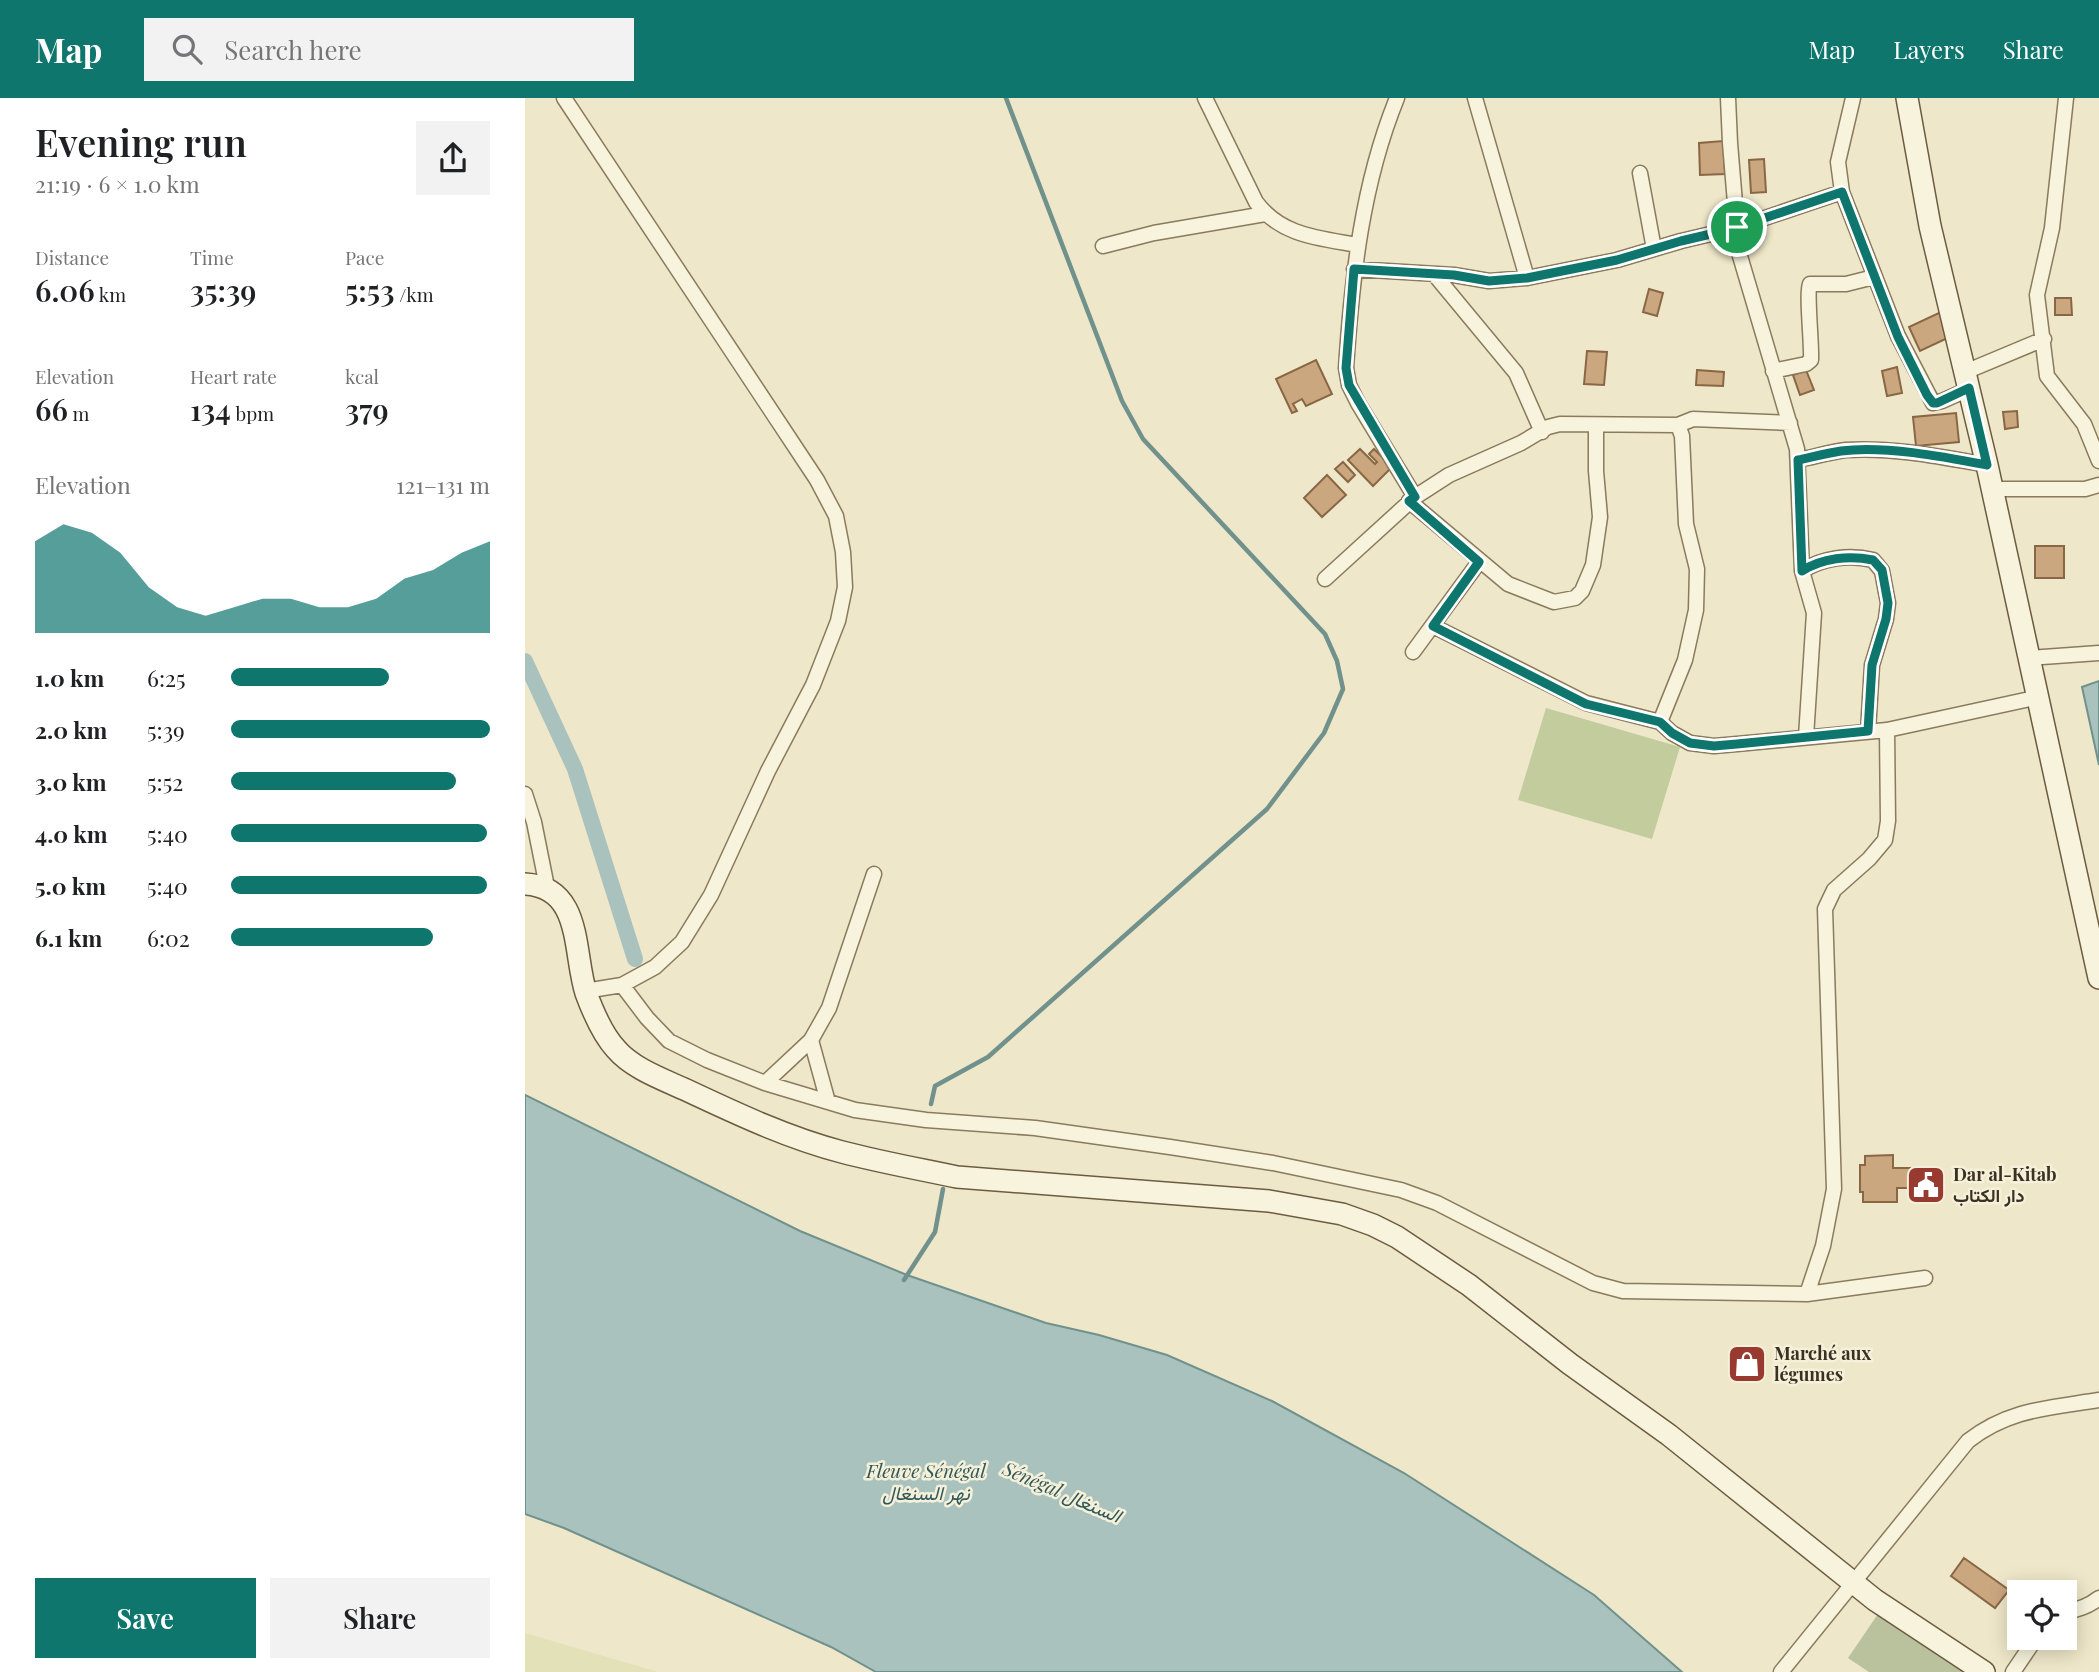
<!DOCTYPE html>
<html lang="en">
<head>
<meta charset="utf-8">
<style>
  body { margin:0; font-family:"Playfair Display",Vazirmatn,serif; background:#f2f2f2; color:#202124; height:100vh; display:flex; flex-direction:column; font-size:26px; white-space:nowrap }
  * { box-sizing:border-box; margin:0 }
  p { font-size:23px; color:#757577 }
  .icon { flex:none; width:38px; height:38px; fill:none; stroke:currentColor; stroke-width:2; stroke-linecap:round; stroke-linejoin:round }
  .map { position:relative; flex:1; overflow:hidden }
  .sheet { display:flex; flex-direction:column; background:#fff; width:525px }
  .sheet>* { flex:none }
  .controls { position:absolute; left:1482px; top:1482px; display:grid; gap:14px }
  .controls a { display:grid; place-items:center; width:70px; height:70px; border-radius:0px; background:#fff; box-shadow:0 4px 18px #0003; font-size:35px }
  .pin { position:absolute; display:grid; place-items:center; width:60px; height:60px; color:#fff; margin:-30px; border:4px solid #fff; border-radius:50%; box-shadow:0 2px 7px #0007 }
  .round { display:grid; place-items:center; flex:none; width:74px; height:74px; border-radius:0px; background:#f2f2f2 }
  .head { display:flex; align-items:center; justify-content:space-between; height:119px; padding:0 35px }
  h1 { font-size:38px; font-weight:600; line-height:52px }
  .figures { display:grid; grid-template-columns:repeat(3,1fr); gap:10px; height:119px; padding:7px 35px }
  .figures div { display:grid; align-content:center }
  .figures b { font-size:30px; font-weight:600 }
  .figures small { font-size:19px; font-weight:400 }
  .figures p { font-size:19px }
  .chart { height:196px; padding:14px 35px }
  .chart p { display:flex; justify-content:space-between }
  .chart svg { width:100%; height:126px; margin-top:7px; fill:#0f766e; opacity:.7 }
  .action { display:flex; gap:14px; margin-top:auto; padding:14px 35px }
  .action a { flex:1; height:80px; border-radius:0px; background:#0f766e; color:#fff; font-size:28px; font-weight:600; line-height:80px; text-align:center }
  .action a+a { background:#f2f2f2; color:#202124 }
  ul { padding:0 35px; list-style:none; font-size:23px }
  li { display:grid; grid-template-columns:112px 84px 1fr; align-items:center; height:52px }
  li i { height:18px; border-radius:9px; background:#0f766e }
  header { display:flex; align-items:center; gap:42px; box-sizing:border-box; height:98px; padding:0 35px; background:#0f766e; color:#fff }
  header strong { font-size:33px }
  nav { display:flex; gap:38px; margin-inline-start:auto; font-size:24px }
  .search { width:490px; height:63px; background:#f2f2f2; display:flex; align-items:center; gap:18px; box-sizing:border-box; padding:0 24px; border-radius:0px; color:#757577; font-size:26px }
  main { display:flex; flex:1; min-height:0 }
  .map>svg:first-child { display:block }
  .farmland { fill:#e3e1b7 }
  .green { fill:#c2cc9d }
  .cemetery { fill:#b9c29c }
  .water { fill:#aac2be; stroke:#70918c; stroke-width:2 }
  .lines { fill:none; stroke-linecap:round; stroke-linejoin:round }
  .stream { stroke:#70918c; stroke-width:4.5 }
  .canal { stroke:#aac2be; stroke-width:16 }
  .building { fill:#cba780; stroke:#896744; stroke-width:2 }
  .street-casing { stroke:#8a7a5e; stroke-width:17 }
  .secondary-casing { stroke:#6c5b41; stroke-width:24 }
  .street { stroke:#f8f3dd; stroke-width:14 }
  .secondary { stroke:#f8f3dd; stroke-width:21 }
  .route-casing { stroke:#fff; stroke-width:14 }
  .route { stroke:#0f766e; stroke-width:9 }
  .labels { text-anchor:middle; stroke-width:5; stroke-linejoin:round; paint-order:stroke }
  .poi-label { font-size:18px; font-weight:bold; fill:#3b3021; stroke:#f5f0d9; text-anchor:start }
  .water-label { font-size:19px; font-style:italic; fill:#31585a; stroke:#f5f0d9 }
</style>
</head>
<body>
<header>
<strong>Map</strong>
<div class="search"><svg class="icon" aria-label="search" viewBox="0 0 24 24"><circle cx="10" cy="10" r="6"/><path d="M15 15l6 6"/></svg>Search here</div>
<nav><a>Map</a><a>Layers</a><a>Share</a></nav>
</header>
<main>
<section class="sheet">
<div class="head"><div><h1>Evening run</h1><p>21:19 · 6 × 1.0 km</p></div><a class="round"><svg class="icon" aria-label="share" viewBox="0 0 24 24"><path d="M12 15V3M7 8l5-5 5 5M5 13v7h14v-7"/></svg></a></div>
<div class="figures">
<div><p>Distance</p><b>6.06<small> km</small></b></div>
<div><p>Time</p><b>35:39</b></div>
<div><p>Pace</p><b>5:53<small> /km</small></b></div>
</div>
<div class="figures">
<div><p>Elevation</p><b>66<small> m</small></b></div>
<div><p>Heart rate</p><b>134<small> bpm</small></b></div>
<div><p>kcal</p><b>379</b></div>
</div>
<div class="chart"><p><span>Elevation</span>121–131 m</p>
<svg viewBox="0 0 160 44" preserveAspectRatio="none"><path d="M0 44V12L10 6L20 9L30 16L40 28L50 35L60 38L70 35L80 32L90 32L100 35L110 35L120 32L130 25L140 22L150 16L160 12V44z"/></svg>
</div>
<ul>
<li><b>1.0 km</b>6:25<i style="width:61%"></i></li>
<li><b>2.0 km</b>5:39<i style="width:100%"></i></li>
<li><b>3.0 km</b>5:52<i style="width:87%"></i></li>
<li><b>4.0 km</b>5:40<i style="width:99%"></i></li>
<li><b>5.0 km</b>5:40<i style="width:99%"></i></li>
<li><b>6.1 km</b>6:02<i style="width:78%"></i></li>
</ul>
<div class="action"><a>Save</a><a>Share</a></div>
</section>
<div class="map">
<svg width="1574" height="1574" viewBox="0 0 1574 1574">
  <rect width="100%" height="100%" fill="#eee7c9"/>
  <!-- farmland -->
  <path class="farmland" d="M0,1535L133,1574H0Z"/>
  <!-- green -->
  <path class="green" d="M1021,610L1155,649L1127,741L993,702Z"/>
  <!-- cemetery -->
  <path class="cemetery" d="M1353,1516L1441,1574H1344L1323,1560Z"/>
  <!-- water -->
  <path class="water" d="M1574,583V667L1557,589Z
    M0,997L275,1133L382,1177L521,1225L574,1237L642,1257L747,1303L879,1375L1069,1497L1157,1574H351L306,1549L39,1430L0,1416Z"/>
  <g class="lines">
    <!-- stream -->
    <path class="stream" d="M406,1006L410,988L463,959L742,711L799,635L818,591L812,563L800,536L618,341L597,303L481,0
      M379,1182L410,1134L418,1091"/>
    <!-- canal -->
    <path class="canal" d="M0,563L50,671L110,861"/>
  </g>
  <!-- building -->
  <path class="building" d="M1198,43L1200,76L1175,77L1174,45Z
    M1239,61L1241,94L1226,95L1224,62Z
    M1124,191L1138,195L1132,218L1118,214Z
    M1530,200H1546L1547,217H1530Z
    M1418,213L1429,237L1395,253L1384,229Z
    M1062,253L1082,254L1079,287L1059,286Z
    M791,262L807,296L781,308L777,301L768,306L772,313L767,315L751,281Z
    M1372,269L1377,295L1362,298L1357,273Z
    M1172,272L1199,274L1198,288L1171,287Z
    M1281,272L1289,292L1275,297L1268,277Z
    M1492,313L1493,329L1480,331L1478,314Z
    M1431,315L1434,344L1391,348L1388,319Z
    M835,351L850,366L852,364L844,356L849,351L867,369L848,388L823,362Z
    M818,364L830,377L823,384L810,371Z
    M802,377L821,397L797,419L779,400Z
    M1510,448H1539V480H1510Z
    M1368,1057V1070H1385V1090H1372V1104H1338V1094H1335V1067H1340V1058Z
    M1439,1460L1484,1492L1470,1510L1426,1478Z"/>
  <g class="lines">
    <!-- street casing -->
    <g class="street-casing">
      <path id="street" d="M39,0L292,382L311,418L318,454L320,489L313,523L288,587L243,673L186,797L157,844L130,869L97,887L60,893
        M680,0L731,104C756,138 794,140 833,147
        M872,0C837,86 827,179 821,270L824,287L833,305L890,399
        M950,0L1002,180
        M1203,0L1205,45L1212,129
        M1328,0L1313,64L1317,94L1373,238L1408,305L1417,303L1444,291
        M1541,0L1527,130L1512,197L1522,278L1559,326L1574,363
        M1115,75L1129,151
        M1207,131L1272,351L1277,473L1289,515L1281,639
        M578,148L629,135L740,116
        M829,171L929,177L964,183L1002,180L1092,162L1156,143L1207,131L1317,94
        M909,176L991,275L1017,334
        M1248,273L1281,266L1286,262C1287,247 1281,194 1285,186H1321L1349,179
        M1440,274L1519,241
        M1273,362C1289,359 1305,354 1321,352C1368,349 1417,359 1462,367
        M1467,391H1560L1574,387
        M884,403L983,486L1029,504L1050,500L1057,493L1068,467L1075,419L1071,373V327
        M1277,473C1297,460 1324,456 1348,462L1357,473L1363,505L1361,521L1347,567L1343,633
        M800,481L890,399L924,377L996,345L1023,329L1035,326L1153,327L1168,321L1265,325
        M908,528L1061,605L1135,624L1147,635L1165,645L1189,648L1212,646L1362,632L1514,599
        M888,554L954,464
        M1504,560L1574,555
        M1135,624L1160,562L1171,512L1172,471L1161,426L1157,338L1153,327
        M0,696L9,724L22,789
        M97,887L122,920L144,943L182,962L240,985L330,1012L401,1022L510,1030L645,1049L748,1065L876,1092L912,1105L1068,1185L1098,1193L1282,1196L1400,1180
        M286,942L303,1004
        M240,985L286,942L304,910L349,776
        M1282,1196L1298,1148L1309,1091L1300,811L1309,792L1344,761L1360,742L1363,723L1362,632
        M1540,1514C1553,1512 1564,1508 1574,1500
        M1256,1574L1443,1343C1484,1311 1524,1310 1574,1302
        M1488,1574L1511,1540"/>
    </g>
    <!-- secondary casing -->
    <g class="secondary-casing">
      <path id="secondary" d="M1382,0L1405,128L1462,367L1574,880
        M0,786C58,789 48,855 61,895C68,914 77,936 91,951C107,970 137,981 159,991C210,1015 263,1040 317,1054C355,1064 394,1071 432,1079L744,1103L817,1116L848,1127L872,1139L944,1187L1045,1266L1144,1337L1350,1502L1459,1574"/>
    </g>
    <!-- street -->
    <use href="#street" class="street"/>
    <!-- secondary -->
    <use href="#secondary" class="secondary"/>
  </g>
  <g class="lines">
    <!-- route casing -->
    <g class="route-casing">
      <path id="route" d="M1317,94L1373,239L1402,297L1408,305H1412L1444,290L1462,367C1420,359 1358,347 1316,353C1302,355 1287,359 1273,362L1277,473C1297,460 1324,457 1348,462L1357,472L1363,505L1361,521L1347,567L1343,633L1212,646L1189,648L1165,645L1147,635L1135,624L1061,606L908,528L954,464L884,403L890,399L824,287L821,270L829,171L929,177L964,183L1002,180L1092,162L1156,143L1207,131Z"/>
    </g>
    <!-- route -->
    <use href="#route" class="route"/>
  </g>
  <!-- icons -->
  <defs>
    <g id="civic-square" transform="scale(2.0125)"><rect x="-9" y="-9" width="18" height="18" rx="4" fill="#983a30" stroke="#f5f0d9"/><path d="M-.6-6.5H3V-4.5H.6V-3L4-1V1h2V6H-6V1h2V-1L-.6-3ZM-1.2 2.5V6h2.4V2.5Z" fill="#fff"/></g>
    <g id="shop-square" transform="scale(2.0125)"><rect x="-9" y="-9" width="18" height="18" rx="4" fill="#983a30" stroke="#f5f0d9"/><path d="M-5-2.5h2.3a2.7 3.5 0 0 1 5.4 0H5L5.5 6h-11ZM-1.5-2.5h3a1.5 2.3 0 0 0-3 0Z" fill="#fff"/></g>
  </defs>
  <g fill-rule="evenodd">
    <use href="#civic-square" x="1401" y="1087"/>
    <use href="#shop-square" x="1222" y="1266"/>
  </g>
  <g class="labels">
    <!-- poi labels -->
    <g class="poi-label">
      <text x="1428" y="1083">Dar al-Kitab<tspan x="1428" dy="21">دار الكتاب</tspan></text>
      <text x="1249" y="1262">Marché aux<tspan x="1249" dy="21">légumes</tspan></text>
    </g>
    <!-- water labels -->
    <g class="water-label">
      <text x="401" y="1380">Fleuve Sénégal<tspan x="401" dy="22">نهر السنغال</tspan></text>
      <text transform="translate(537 1394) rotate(23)" y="7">Sénégal السنغال</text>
    </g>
  </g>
</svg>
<div class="controls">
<a><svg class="icon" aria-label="locate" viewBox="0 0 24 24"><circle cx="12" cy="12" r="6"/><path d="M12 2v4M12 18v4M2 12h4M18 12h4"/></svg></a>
</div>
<div class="pin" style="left:1212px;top:129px;background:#1e9e55"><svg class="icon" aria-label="arrive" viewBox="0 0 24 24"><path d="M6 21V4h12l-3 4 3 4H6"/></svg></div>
</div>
</main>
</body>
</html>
